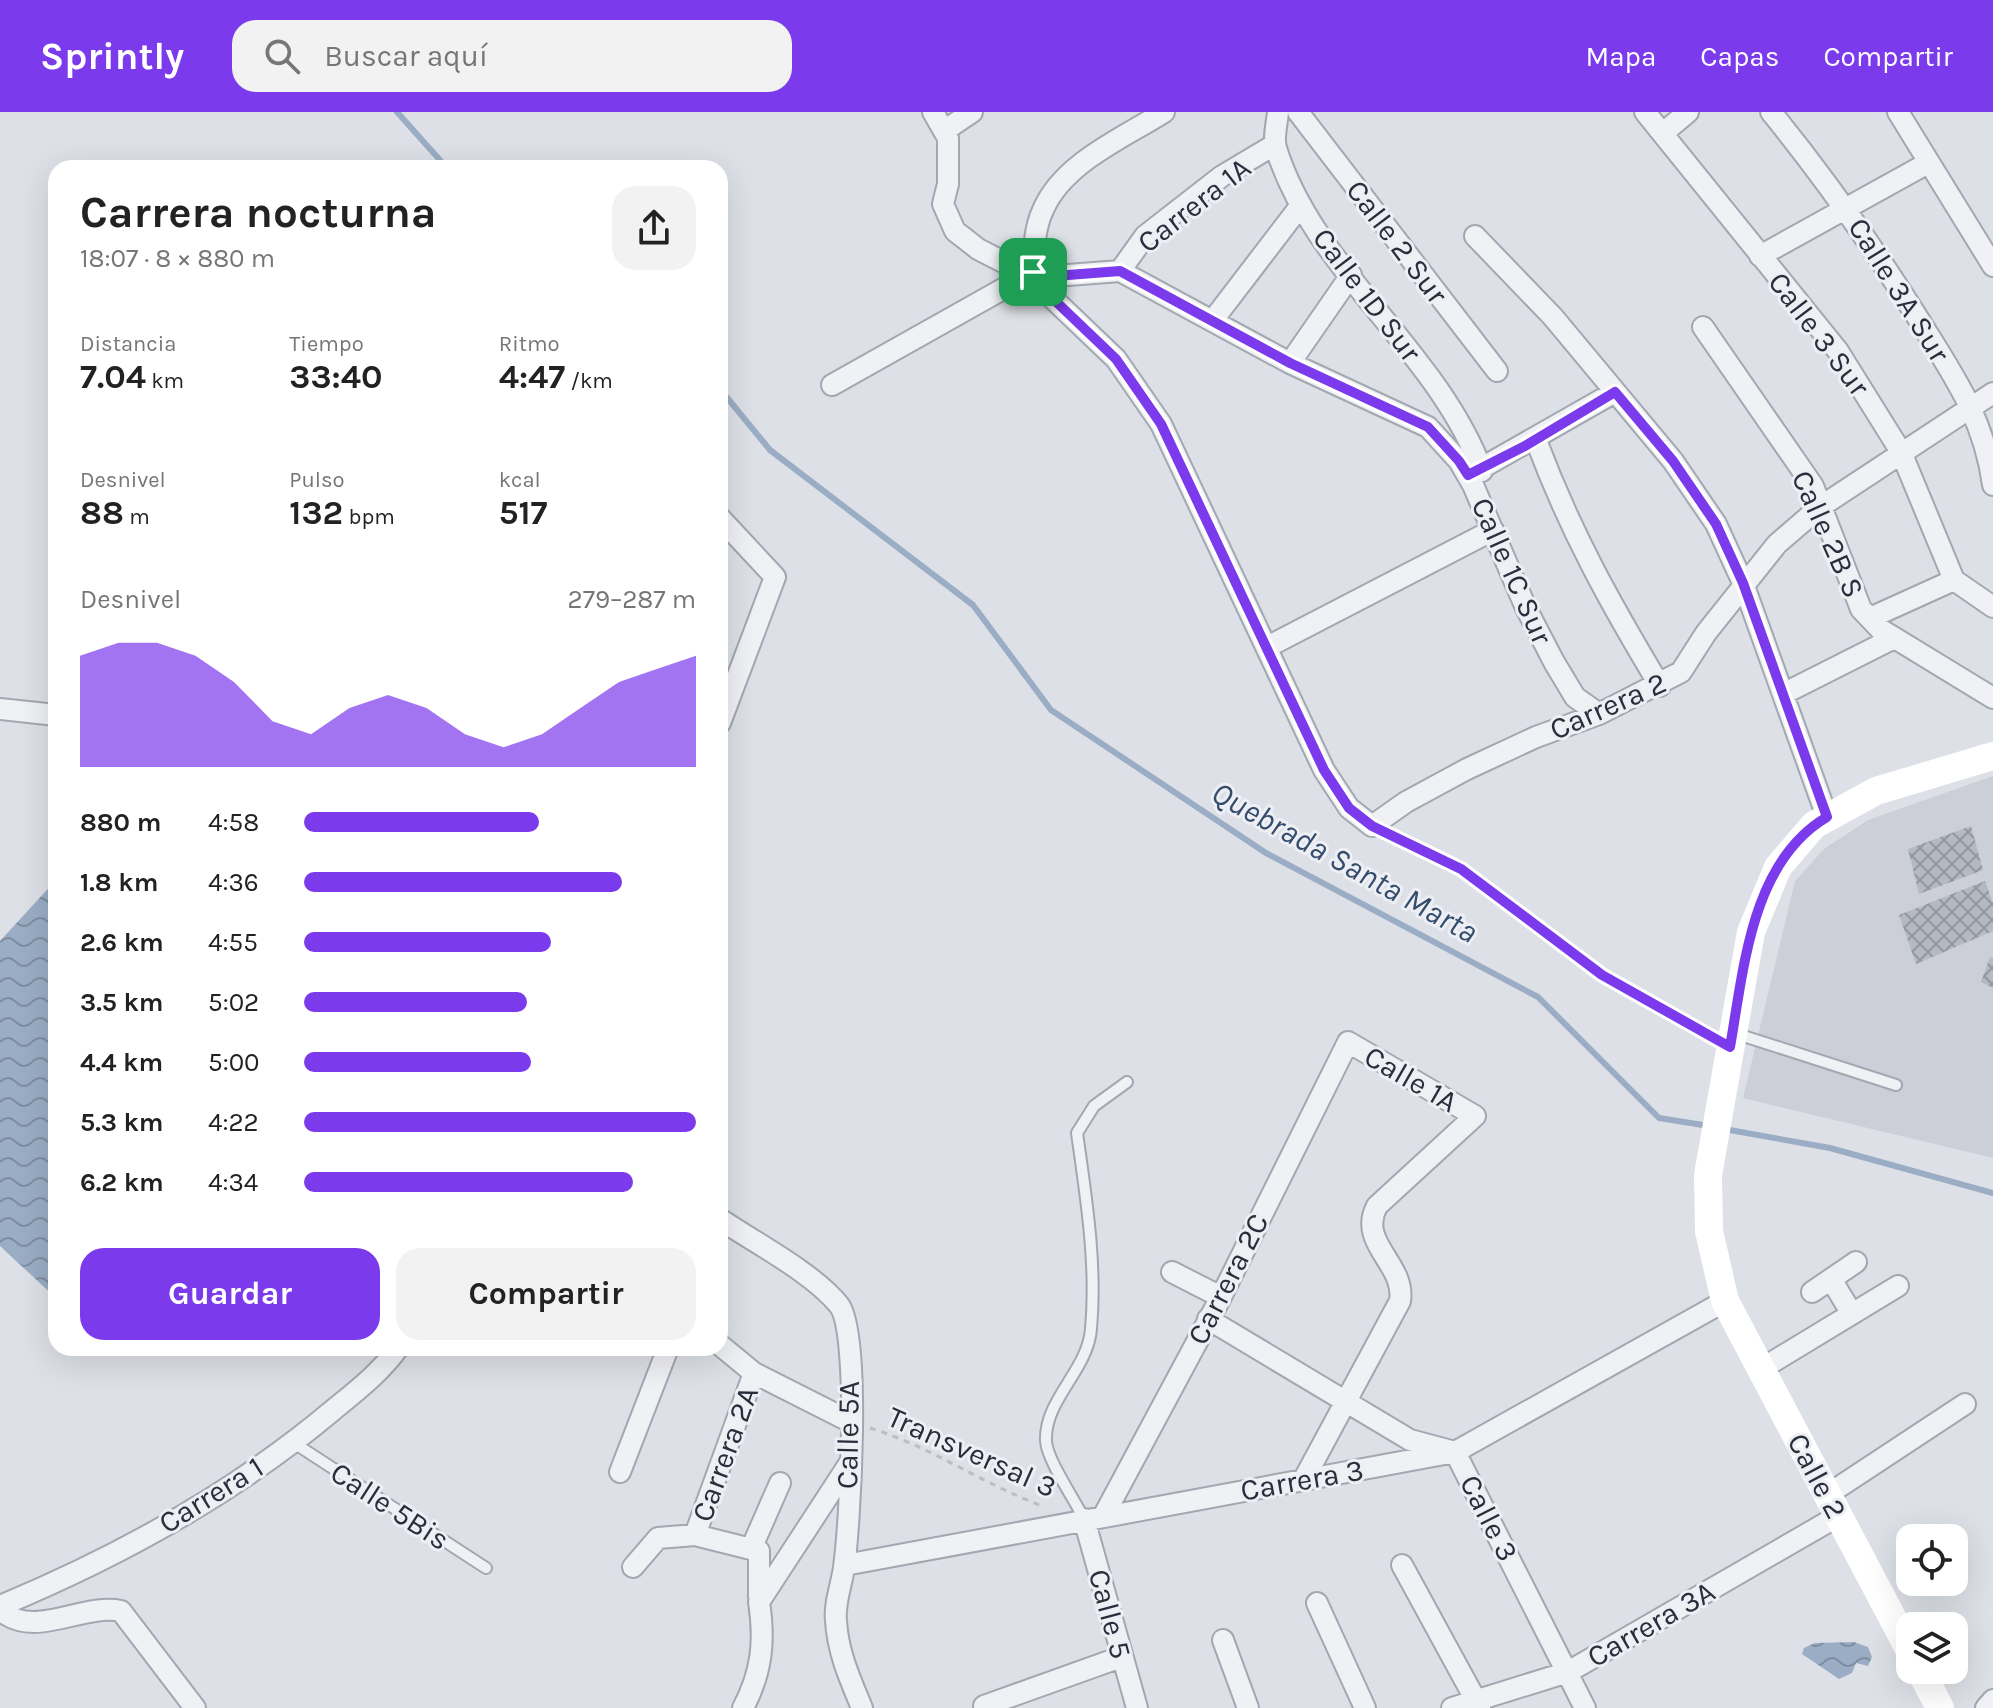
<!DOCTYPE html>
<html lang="es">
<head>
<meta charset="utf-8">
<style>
  body { margin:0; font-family:Karla,sans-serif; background:#f2f2f2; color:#222; height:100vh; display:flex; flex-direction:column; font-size:30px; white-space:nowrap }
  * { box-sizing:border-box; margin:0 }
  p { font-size:26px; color:#767676 }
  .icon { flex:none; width:44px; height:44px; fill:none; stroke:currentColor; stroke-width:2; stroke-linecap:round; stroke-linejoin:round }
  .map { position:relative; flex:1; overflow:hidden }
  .details { position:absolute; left:48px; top:48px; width:680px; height:1196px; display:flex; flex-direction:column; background:#fff; border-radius:24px; box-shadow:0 8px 32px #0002 }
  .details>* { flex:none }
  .controls { position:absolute; left:1896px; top:1412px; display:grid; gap:16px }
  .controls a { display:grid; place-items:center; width:72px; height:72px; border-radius:16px; background:#fff; box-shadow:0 8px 32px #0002; font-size:40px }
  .pin { position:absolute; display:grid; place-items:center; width:68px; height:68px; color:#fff; margin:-34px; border-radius:16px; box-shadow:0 4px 12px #0006 }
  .round { display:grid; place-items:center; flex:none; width:84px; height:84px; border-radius:24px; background:#f2f2f2 }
  .summary { display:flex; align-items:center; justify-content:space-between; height:136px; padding:0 32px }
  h1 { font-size:44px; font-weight:700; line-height:60px }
  .stats { display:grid; grid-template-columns:repeat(3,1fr); gap:12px; height:136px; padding:8px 32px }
  .stats div { display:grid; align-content:center }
  .stats b { font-size:34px; font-weight:700 }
  .stats small { font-size:22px; font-weight:400 }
  .stats p { font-size:22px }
  .chart { height:224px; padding:16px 32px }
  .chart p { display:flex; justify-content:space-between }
  .chart svg { width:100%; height:144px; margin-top:8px; fill:#7c3aed; opacity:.7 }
  .button { display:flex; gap:16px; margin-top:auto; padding:16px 32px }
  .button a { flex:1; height:92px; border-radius:24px; background:#7c3aed; color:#fff; font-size:32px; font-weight:700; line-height:92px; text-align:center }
  .button a+a { background:#f2f2f2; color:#222 }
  ul { padding:0 32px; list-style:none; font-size:26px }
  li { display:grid; grid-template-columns:128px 96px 1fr; align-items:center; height:60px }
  li i { height:20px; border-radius:10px; background:#7c3aed }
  header { display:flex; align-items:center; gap:48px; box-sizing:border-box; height:112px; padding:0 40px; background:#7c3aed; color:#fff }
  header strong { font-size:38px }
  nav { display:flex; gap:44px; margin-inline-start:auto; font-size:28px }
  .search { width:560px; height:72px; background:#f2f2f2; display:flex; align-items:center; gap:20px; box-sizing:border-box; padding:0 28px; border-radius:24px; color:#767676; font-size:30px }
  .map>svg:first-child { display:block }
  .built { fill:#cccfd8 }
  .water { fill:url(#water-waves) }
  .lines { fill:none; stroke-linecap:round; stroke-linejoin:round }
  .stream { stroke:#9aadc4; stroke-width:6 }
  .building { fill:url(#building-cross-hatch) }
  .lane-casing { stroke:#a3a7b0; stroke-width:14 }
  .street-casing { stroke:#a3a7b0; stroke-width:24 }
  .path { stroke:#bcbec5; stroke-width:3; stroke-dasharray:6 6; stroke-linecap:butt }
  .lane { stroke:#f0f1f5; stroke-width:10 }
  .street { stroke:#f0f1f5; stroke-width:20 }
  .secondary { stroke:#fff; stroke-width:28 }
  .route-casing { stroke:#fff; stroke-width:16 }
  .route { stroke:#7c3aed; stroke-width:10 }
  .labels { text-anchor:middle; stroke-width:6; stroke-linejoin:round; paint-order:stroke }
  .street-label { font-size:30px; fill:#282e3c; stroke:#edeff4 }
  .water-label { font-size:32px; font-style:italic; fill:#354c6c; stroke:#edeff4 }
</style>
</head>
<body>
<header>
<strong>Sprintly</strong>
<div class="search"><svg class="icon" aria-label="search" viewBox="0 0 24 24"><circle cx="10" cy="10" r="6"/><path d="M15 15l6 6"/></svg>Buscar aquí</div>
<nav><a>Mapa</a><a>Capas</a><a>Compartir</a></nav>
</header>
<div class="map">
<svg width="1993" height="1596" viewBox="0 0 1993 1596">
  <defs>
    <pattern id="water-waves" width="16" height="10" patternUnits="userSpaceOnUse" patternTransform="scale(2)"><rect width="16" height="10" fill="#9aadc4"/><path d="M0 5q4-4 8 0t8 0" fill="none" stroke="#7e8da0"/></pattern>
    <pattern id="building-cross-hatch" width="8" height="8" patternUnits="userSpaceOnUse" patternTransform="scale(2)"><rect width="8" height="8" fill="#b5bac2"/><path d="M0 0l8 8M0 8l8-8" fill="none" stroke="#93989f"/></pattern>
  </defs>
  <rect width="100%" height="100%" fill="#dde0e6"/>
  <!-- built -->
  <path class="built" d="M1993,664V1046L1743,986L1795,769L1824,737L1868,708Z"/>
  <!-- water -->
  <path class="water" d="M56,768V1186L0,1134V829Z
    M1854,1530L1868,1535L1872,1545L1868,1554L1856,1551L1852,1561L1839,1567L1802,1542L1804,1536L1815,1531Z"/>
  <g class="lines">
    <!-- stream -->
    <path class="stream" d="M397,0L447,56
      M720,277L770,338L973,493L1051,598L1266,741L1538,885L1659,1006L1709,1014
      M1724,1017L1830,1036L1993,1081"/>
  </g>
  <!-- building -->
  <path class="building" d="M1971,714L1983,758L1919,782L1908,737Z
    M1985,769L1993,791V819L1916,852L1899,803Z
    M1990,845L1993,846V876L1981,870Z"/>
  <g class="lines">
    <!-- lane casing -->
    <g class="lane-casing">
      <path id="lane" d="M1734,921L1896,973
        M294,1331L486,1456
        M1084,1407C1075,1388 1047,1348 1046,1329C1044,1288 1088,1258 1091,1217C1097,1152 1086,1085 1077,1021L1094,994L1127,970"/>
    </g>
    <!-- street casing -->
    <g class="street-casing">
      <path id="street" d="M933,0L948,26V72L943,92L955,119L978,137L1013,155L1055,164L1120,159L1290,251L1428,315L1459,349L1473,373L1526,496L1554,550L1575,585L1599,602
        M1278,0C1277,11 1273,26 1276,36C1313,157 1438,239 1482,359
        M1298,0L1497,259
        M1645,0L1838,239L1901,340L1954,468
        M1771,0C1824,65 1871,132 1916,203C1951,260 1984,304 1993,373
        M1898,0L1993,154
        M944,19L972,0
        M1663,21L1688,0
        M1475,124L1553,205L1673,349L1716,412L1743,471L1827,705
        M1760,144L1928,51
        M1120,159L1145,124L1222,64L1274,33
        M1033,160L1048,182L1116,247L1161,312L1324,658L1349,696L1372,714L1406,690L1467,657L1536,625L1599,602L1681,560L1706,521L1777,432L1820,395L1993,281
        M1033,160C1034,139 1034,117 1043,98C1063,51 1123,26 1164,0
        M1213,208L1301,93
        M1703,215L1813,374L1861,497L1880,517L1993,586
        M1290,251L1351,163
        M832,273L1033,160
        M1536,328C1570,419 1610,491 1660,574
        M1471,362L1615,280
        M720,406L775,465L720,611
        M1954,468L1993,495
        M1870,506L1954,468
        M1269,534L1493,418
        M1783,582L1894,526
        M0,597L56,603
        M720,1107C755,1131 812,1160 839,1193C861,1221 850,1413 844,1455C842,1472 834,1491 836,1509C838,1541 850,1567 862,1596
        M1172,1160L1221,1185
        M1831,1167L1852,1202
        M1812,1180L1856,1150
        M1208,1207L1410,1328L1455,1340L1585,1596
        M720,1233L754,1261L851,1310
        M1761,1257L1898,1174
        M620,1360L668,1236
        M1827,1383L1965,1292
        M1104,1403L1221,1185L1348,930L1475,1004L1377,1094C1357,1131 1406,1152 1400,1189L1304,1367
        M1084,1407L1137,1596
        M695,1423L754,1261
        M751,1437L780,1371
        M845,1453L1455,1340L1725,1189
        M1402,1453L1480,1596
        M633,1455L658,1426L695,1423L759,1439V1485
        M1317,1491L1365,1596
        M0,1494C118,1445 233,1382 332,1299C355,1280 380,1261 398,1236
        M0,1498C35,1528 81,1491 121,1499L195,1596
        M1223,1528L1248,1596
        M984,1594L1121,1545
        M743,1596C762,1560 765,1529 759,1490L849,1352
        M1452,1596L1568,1560L1838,1404
        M1986,1596L1993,1588"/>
    </g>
    <!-- path -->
    <path class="path" d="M1392,723L1461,757L1602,863L1709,923
      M870,1316C932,1335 984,1373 1045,1395"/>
    <!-- lane -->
    <use href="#lane" class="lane"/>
    <!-- street -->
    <use href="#street" class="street"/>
    <!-- secondary -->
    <path class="secondary" d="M1910,1539L1725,1189L1709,1119L1708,1063L1751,820L1778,755L1814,713L1876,679L1993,644
      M1920,1558L1940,1596"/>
  </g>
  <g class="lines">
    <!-- route casing -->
    <g class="route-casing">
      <path id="route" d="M1120,159L1290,251L1428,315L1459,349L1468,363L1525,334L1615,280L1673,349L1716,412L1743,471L1827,705C1751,750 1744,856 1730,935L1602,863L1461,757L1372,714L1349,696L1324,658L1161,312L1116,247L1048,182L1033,160L1055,164Z"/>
    </g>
    <!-- route -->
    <use href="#route" class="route"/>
  </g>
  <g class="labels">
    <!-- street labels -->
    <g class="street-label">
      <text transform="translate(1194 93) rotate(-38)" y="10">Carrera 1A</text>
      <text transform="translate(1397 130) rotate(53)" y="10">Calle 2 Sur</text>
      <text transform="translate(1899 178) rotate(58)" y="10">Calle 3A Sur</text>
      <text transform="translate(1367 183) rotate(53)" y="10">Calle 1D Sur</text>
      <text transform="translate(1819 222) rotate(53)" y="10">Calle 3 Sur</text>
      <text transform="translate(1828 422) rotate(66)" y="10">Calle 2B S</text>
      <text transform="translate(1512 459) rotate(66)" y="10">Calle 1C Sur</text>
      <text transform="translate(1608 594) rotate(-24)" y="10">Carrera 2</text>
      <text transform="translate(1411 967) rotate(30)" y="10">Calle 1A</text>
      <text transform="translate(1228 1167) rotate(-63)" y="10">Carrera 2C</text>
      <text transform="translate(848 1323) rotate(-89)" y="10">Calle 5A</text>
      <text transform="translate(972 1340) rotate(24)" y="10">Transversal 3</text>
      <text transform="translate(725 1342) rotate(-70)" y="10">Carrera 2A</text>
      <text transform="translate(1817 1364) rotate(62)" y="10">Calle 2</text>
      <text transform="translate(1302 1368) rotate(-10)" y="10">Carrera 3</text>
      <text transform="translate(211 1383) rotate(-32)" y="10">Carrera 1</text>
      <text transform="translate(390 1394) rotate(33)" y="10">Calle 5Bis</text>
      <text transform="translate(1489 1406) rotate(63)" y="10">Calle 3</text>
      <text transform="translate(1110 1502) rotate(75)" y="10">Calle 5</text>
      <text transform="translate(1651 1512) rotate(-30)" y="10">Carrera 3A</text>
    </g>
    <!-- water labels -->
    <g class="water-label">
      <text transform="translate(1345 750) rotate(29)" y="11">Quebrada Santa Marta</text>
    </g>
  </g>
</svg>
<div class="controls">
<a><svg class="icon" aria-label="locate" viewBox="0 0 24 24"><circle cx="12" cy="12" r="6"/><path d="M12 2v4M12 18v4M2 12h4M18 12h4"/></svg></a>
<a><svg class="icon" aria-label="layers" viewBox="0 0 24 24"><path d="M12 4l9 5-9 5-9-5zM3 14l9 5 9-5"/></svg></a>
</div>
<div class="pin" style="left:1033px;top:160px;background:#1e9e55"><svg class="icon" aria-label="arrive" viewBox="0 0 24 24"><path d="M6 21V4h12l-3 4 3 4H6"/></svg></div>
<section class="details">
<div class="summary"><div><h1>Carrera nocturna</h1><p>18:07 · 8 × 880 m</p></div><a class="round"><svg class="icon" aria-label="share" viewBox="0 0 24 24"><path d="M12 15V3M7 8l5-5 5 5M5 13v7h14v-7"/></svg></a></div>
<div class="stats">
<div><p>Distancia</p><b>7.04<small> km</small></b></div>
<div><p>Tiempo</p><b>33:40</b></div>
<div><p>Ritmo</p><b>4:47<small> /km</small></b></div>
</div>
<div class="stats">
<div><p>Desnivel</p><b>88<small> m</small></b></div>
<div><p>Pulso</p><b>132<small> bpm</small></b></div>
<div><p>kcal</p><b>517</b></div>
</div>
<div class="chart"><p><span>Desnivel</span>279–287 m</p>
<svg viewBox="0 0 160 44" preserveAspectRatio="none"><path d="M0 44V10L10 6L20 6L30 10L40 18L50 30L60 34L70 26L80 22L90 26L100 34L110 38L120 34L130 26L140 18L150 14L160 10V44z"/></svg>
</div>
<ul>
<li><b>880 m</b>4:58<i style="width:60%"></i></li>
<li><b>1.8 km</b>4:36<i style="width:81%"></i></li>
<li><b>2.6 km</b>4:55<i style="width:63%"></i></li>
<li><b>3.5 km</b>5:02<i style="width:57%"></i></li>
<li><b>4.4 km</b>5:00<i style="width:58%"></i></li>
<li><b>5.3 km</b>4:22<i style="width:100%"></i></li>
<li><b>6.2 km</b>4:34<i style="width:84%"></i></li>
</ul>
<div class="button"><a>Guardar</a><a>Compartir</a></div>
</section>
</div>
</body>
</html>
